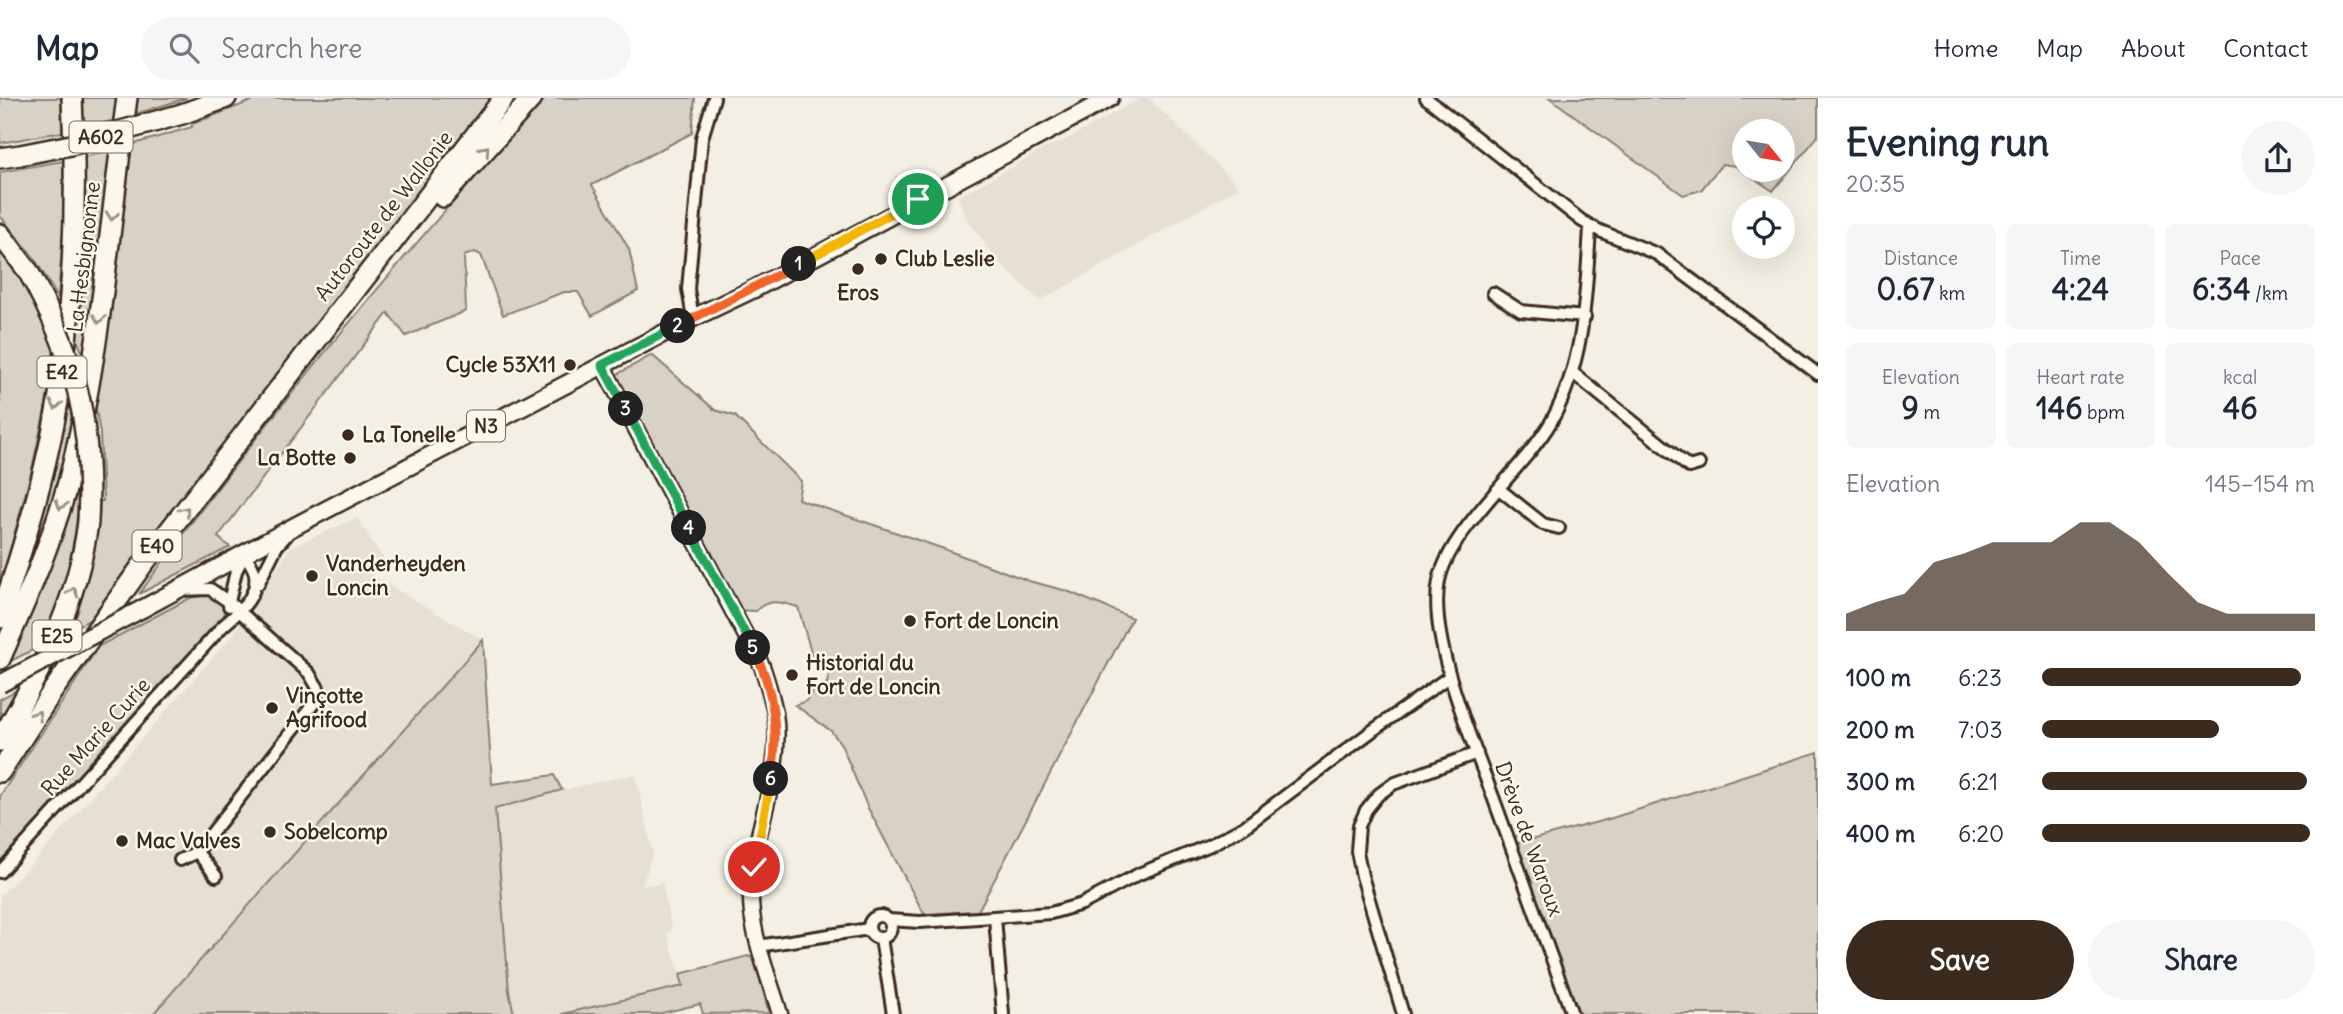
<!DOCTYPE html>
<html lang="en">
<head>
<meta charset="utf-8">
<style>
  body { margin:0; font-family:Delius,sans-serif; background:#f6f6f7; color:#1f2937; height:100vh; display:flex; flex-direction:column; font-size:26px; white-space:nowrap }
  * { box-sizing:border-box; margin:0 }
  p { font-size:23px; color:#747a83 }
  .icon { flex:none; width:38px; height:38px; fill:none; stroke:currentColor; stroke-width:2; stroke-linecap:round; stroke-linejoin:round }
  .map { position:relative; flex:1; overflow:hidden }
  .sheet { display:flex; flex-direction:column; background:#fff; width:525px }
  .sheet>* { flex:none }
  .needle { width:46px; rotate:120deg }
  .buttons { position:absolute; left:1732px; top:21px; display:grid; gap:14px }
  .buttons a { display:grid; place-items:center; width:63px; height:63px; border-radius:50%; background:#fff; box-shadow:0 7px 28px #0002; font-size:35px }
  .pin { position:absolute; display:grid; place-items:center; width:60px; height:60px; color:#fff; margin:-30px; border:4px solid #fff; border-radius:50%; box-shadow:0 2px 7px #0007 }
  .km { position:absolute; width:35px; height:35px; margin:-18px; border-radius:50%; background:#222; color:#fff; font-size:19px; line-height:35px; text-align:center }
  .round { display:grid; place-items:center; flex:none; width:74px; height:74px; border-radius:37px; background:#f6f6f7 }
  .headline { display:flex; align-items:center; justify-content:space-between; height:119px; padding:0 28px }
  h1 { font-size:38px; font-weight:800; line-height:52px }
  .stats { display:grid; grid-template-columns:repeat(3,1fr); gap:10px; height:119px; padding:7px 28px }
  .stats div { display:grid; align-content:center; border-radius:10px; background:#f6f6f7; text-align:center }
  .stats b { font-size:30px; font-weight:800 }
  .stats small { font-size:19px; font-weight:400 }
  .stats p { font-size:19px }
  .chart { height:196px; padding:14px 28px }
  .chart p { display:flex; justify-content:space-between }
  .chart svg { width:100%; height:126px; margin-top:7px; fill:#3b2a1e; opacity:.7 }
  .button { display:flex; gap:14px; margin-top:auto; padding:14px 28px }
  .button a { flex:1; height:80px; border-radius:42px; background:#3b2a1e; color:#fff; font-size:28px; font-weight:800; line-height:80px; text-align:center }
  .button a+a { background:#f6f6f7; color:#1f2937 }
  ul { padding:0 28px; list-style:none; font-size:23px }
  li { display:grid; grid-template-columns:112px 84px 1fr; align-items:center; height:52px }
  li i { height:18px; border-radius:9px; background:#3b2a1e }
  header { display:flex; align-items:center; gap:42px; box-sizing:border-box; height:98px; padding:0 35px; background:#fff; border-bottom:2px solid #e0e1e3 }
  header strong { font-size:33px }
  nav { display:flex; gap:38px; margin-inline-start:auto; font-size:24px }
  .search { width:490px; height:63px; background:#f6f6f7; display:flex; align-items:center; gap:18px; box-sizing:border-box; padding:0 24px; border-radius:38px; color:#747a83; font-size:26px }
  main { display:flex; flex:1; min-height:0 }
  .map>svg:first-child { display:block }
  .built { fill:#e5dfd4 }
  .green { fill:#d8d1c6; stroke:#8a7e72; stroke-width:2; fill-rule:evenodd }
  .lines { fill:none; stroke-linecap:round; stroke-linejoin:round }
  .street-casing { stroke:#3b2a1e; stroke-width:16 }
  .secondary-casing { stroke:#3b2a1e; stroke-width:19 }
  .primary-casing { stroke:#3b2a1e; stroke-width:21 }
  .highway-casing { stroke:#3b2a1e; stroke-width:24 }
  .street { stroke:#fbf7ec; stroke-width:10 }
  .secondary { stroke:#fbf7ec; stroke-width:14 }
  .primary { stroke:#fbf7ec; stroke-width:16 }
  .highway { stroke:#fbf7ec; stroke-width:19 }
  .primary-bridge-casing { stroke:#3b2a1e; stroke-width:21; stroke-linecap:butt }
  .highway-bridge-casing { stroke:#3b2a1e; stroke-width:24; stroke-linecap:butt }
  .primary-bridge { stroke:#fbf7ec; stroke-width:16 }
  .highway-bridge { stroke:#fbf7ec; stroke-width:19 }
  .oneway { stroke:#9b9085 }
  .split-1-casing { stroke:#fff; stroke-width:14 }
  .split-2-casing { stroke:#fff; stroke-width:14 }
  .split-3-casing { stroke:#fff; stroke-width:14 }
  .split-4-casing { stroke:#fff; stroke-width:14 }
  .split-5-casing { stroke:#fff; stroke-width:14 }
  .split-6-casing { stroke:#fff; stroke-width:14 }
  .split-7-casing { stroke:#fff; stroke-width:14 }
  .split-1 { stroke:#f5b400; stroke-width:9 }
  .split-2 { stroke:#f0652b; stroke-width:9 }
  .split-3 { stroke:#22a559; stroke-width:9 }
  .split-4 { stroke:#22a559; stroke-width:9 }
  .split-5 { stroke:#22a559; stroke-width:9 }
  .split-6 { stroke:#f0652b; stroke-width:9 }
  .split-7 { stroke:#f5b400; stroke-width:9 }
  .poi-dot { fill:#3b2a1e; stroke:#fbf7ec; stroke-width:2.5 }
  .labels { text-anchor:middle; stroke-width:5; stroke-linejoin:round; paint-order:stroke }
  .shield { fill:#fbf7ec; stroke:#75685c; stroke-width:2 }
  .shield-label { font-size:19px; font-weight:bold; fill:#3b2a1e }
  .street-label { font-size:21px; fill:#3b2a1e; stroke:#fbf7ec }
  .poi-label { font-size:21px; font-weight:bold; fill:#3b2a1e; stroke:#fbf7ec; text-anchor:start }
</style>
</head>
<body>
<header>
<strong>Map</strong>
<div class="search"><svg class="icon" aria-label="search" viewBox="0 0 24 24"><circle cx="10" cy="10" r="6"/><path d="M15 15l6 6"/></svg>Search here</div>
<nav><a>Home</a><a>Map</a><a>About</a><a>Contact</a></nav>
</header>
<main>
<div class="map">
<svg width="1818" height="916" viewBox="0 0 1818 916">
  <rect width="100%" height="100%" fill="#f3efe4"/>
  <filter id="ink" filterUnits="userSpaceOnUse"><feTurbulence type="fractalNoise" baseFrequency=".0143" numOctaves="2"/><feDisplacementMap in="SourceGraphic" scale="14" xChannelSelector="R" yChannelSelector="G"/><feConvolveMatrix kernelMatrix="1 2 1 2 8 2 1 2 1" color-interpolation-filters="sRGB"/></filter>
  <g filter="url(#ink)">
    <!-- built -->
    <path class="built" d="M1141,0H1149L1239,89L1040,203L997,163L966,120L958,99L1049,48L1064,43Z
      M357,420L385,463L366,474L483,542L153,916H0V798L42,755L234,535L291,449Z
      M635,676L653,755L642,788L662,785L672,833L667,835L684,888L562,916H514L509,893L495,710L562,692Z"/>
    <!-- green -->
    <path class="green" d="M0,0H61L62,34L0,45Z
      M78,0H117L115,22L80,30Z
      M134,0H187L132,17Z
      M259,0H495L97,518L72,531C87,489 95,448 100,403H103L100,335L94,301L127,48L192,29V26Z
      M546,0H695L692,35L592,87L629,151L638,193L592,218L578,194H564L503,217L481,157L475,154L464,158L466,213L406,238L388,215L218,439L230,449L139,496C264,323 401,157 546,0Z
      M1550,0H1818V38L1773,93L1735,68L1722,66L1701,92L1683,97ZM1745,33H1783V72H1745Z
      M110,52L84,259L73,231L83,59Z
      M63,63V137L58,200L33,158L0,118V74Z
      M0,146L18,170L55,248L47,302L32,371L0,489Z
      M652,257L715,312L735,318L801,383L798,401L944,451L1029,483L1067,493L1132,520L978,813L924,816L867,708L841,646L831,633L795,607L806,603L812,595L827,585L831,567L821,571L813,561L798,509C782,505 769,499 756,513L733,512L616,277Z
      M68,289L75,316L58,384L30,467L25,471Z
      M76,387L80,389C76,446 65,489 50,543L9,564L45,481Z
      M206,497L215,498L226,510L222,524L197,548L0,768V698L99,548L190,500Z
      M483,542L492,686L554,677L562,692L495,711L509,893L514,916H153Z
      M24,588L0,629V601Z
      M1818,654V916H1577L1511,747L1609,721Z
      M748,858L754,861L769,915L703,916L700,906L658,916H562L683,888L680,876Z"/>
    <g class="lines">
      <!-- street casing -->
      <g class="street-casing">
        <path id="street" d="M1426,0L1582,123L1600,133L1657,156L1818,276
          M1493,195L1521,213L1585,219
          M693,220L688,191L702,40L714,0
          M1573,275L1689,369L1699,366
          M1499,391L1543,426L1559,430
          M258,486L277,448L287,437
          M180,492L210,491L229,504V508
          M197,754L216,778
          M180,762L197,754L315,604L318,590L309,575L229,504L236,473L245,456
          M0,774L221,530C236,516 259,500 255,476C254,470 248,462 245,456
          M869 829a11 11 0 1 1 22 0a11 11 0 1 1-22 0Z
          M995,820L1003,916
          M889,822L920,824L1051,815L1082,806L1139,776L1210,747L1244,729L1372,633L1450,578
          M881,840L893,916
          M758,848L869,831
          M1403,916L1362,778L1357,753L1359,728L1366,712L1378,697L1393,686L1477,655
          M1572,916C1547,846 1521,777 1496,707C1475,649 1427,542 1439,483C1449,432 1523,372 1551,324C1585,263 1586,197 1590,129"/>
      </g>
      <!-- secondary casing -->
      <g class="secondary-casing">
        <path id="secondary" d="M602,267L762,568C767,583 772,599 775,615C784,674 753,732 751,790C749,834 768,875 780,916"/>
      </g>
      <!-- primary casing -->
      <g class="primary-casing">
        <path id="primary" d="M142,511L295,428L693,220L756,190L1110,0"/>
      </g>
      <!-- highway casing -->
      <g class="highway-casing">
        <path id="highway" d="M182,16L226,0
          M0,60L20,57
          M443,99L532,0
          M0,136L28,173
          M0,520C26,441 51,359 62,277C74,185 77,92 72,0
          M0,561C30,494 61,423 76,352C102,236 111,117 127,0
          M0,643C41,573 78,505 88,424
          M0,674L54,591L141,469L504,0"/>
      </g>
      <!-- street -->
      <use href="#street" class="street"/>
      <!-- secondary -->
      <use href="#secondary" class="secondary"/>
      <!-- primary -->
      <use href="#primary" class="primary"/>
      <!-- highway -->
      <use href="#highway" class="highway"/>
      <!-- primary-bridge casing -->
      <g class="primary-bridge-casing">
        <path id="primary-bridge" d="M0,586L142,511"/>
      </g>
      <!-- highway-bridge casing -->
      <g class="highway-bridge-casing">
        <path id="highway-bridge" d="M20,57L71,47L182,16
          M28,173C76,259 93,326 88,424"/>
      </g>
      <!-- primary-bridge -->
      <use href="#primary-bridge" class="primary-bridge"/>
      <!-- highway-bridge -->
      <use href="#highway-bridge" class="highway-bridge"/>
    </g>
    <!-- one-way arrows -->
    <defs><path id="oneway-chevron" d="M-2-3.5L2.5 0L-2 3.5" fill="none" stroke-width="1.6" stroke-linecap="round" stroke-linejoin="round" transform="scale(1.75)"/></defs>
    <g class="oneway">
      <use href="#oneway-chevron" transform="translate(485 52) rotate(-48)"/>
      <use href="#oneway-chevron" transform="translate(112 118) rotate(97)"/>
      <use href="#oneway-chevron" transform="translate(99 221) rotate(98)"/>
      <use href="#oneway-chevron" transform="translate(56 307) rotate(101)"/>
      <use href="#oneway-chevron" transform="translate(61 407) rotate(106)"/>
      <use href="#oneway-chevron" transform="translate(185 413) rotate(-52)"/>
      <use href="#oneway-chevron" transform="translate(73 494) rotate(-72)"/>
      <use href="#oneway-chevron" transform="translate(37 617) rotate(-57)"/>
    </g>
  </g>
  <g class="lines" filter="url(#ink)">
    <!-- split-1 casing -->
    <g class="split-1-casing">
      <path id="split-1" d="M799,166L918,101"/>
    </g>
    <!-- split-2 casing -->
    <g class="split-2-casing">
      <path id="split-2" d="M678,228L799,166"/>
    </g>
    <!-- split-3 casing -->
    <g class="split-3-casing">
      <path id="split-3" d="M626,311L602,267L678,228"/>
    </g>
    <!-- split-4 casing -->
    <g class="split-4-casing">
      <path id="split-4" d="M626,311L689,430"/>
    </g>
    <!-- split-5 casing -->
    <g class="split-5-casing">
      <path id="split-5" d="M689,430L753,550"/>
    </g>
    <!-- split-6 casing -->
    <g class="split-6-casing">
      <path id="split-6" d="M753,550C774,590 780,636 771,681"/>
    </g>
    <!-- split-7 casing -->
    <g class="split-7-casing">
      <path id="split-7" d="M754,769L771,681"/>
    </g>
    <!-- split-1 -->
    <use href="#split-1" class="split-1"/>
    <!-- split-2 -->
    <use href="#split-2" class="split-2"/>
    <!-- split-3 -->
    <use href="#split-3" class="split-3"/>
    <!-- split-4 -->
    <use href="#split-4" class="split-4"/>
    <!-- split-5 -->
    <use href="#split-5" class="split-5"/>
    <!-- split-6 -->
    <use href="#split-6" class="split-6"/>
    <!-- split-7 -->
    <use href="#split-7" class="split-7"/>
  </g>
  <!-- markers -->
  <g class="poi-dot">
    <circle cx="881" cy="161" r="7"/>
    <circle cx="858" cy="171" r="7"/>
    <circle cx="570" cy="267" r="7"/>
    <circle cx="348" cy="337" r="7"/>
    <circle cx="350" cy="360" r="7"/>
    <circle cx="312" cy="478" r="7"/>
    <circle cx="910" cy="523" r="7"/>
    <circle cx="792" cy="577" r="7"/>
    <circle cx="272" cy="610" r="7"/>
    <circle cx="270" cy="734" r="7"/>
    <circle cx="122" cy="743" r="7"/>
  </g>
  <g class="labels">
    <!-- shield labels -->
    <g class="shield">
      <rect x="69.5" y="23.5" width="63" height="31" rx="5"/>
      <rect x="37.5" y="258.5" width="49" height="31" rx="5"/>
      <rect x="467" y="312.5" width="38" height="31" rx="5"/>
      <rect x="132.5" y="432.5" width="49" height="31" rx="5"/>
      <rect x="32.5" y="522.5" width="49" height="31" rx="5"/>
    </g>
    <g class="shield-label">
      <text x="101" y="46">A602</text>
      <text x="62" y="281">E42</text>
      <text x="486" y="335">N3</text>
      <text x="157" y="455">E40</text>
      <text x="57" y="545">E25</text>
    </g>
    <!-- street labels -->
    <g class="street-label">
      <text transform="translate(384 118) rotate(-52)" y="7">Autoroute de Wallonie</text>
      <text transform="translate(84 159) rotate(-83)" y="7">La Hesbignonne</text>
      <text transform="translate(96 639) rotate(-48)" y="7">Rue Marie Curie</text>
      <text transform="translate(1529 741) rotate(70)" y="7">Drève de Waroux</text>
    </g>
    <!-- poi labels -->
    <g class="poi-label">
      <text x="895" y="168">Club Leslie</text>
      <text x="858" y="202" text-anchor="middle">Eros</text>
      <text x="556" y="274" text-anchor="end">Cycle 53X11</text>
      <text x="362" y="344">La Tonelle</text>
      <text x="336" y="367" text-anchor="end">La Botte</text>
      <text x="326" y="473">Vanderheyden<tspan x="326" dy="24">Loncin</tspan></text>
      <text x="924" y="530">Fort de Loncin</text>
      <text x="806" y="572">Historial du<tspan x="806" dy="24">Fort de Loncin</tspan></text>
      <text x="286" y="605">Vinçotte<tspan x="286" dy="24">Agrifood</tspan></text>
      <text x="284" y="741">Sobelcomp</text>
      <text x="136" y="750">Mac Valves</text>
    </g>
  </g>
</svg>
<div class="buttons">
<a><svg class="needle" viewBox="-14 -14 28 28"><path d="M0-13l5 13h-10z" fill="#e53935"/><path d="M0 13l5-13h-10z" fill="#747a83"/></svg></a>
<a><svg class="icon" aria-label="locate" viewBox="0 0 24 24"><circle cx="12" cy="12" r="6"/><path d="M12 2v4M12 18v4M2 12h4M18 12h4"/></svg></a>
</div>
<div class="pin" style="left:918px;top:101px;background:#1e9e55"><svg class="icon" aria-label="arrive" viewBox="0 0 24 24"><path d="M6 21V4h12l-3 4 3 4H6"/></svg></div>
<div class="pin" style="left:754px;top:769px;background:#d93025"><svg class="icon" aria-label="check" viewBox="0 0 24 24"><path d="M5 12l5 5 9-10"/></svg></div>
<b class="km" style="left:799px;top:166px">1</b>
<b class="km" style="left:678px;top:228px">2</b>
<b class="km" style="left:626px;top:311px">3</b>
<b class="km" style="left:689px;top:430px">4</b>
<b class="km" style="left:753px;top:550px">5</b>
<b class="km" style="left:771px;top:681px">6</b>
</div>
<section class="sheet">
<div class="headline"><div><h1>Evening run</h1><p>20:35</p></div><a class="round"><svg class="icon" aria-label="share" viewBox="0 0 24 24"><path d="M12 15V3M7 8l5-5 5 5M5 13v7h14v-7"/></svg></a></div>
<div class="stats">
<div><p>Distance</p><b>0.67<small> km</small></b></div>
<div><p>Time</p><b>4:24</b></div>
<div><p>Pace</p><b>6:34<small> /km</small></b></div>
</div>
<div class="stats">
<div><p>Elevation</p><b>9<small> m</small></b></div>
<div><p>Heart rate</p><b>146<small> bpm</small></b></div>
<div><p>kcal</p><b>46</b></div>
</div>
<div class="chart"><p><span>Elevation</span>145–154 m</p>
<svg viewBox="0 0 160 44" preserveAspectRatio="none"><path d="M0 44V38L10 34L20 31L30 20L40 17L50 13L60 13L70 13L80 6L90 6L100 13L110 24L120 34L130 38L140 38L150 38L160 38V44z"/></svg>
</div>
<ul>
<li><b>100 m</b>6:23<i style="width:95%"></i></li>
<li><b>200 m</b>7:03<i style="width:65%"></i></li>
<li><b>300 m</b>6:21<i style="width:97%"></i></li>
<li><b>400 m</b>6:20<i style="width:98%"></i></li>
</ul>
<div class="button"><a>Save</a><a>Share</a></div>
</section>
</main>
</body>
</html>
